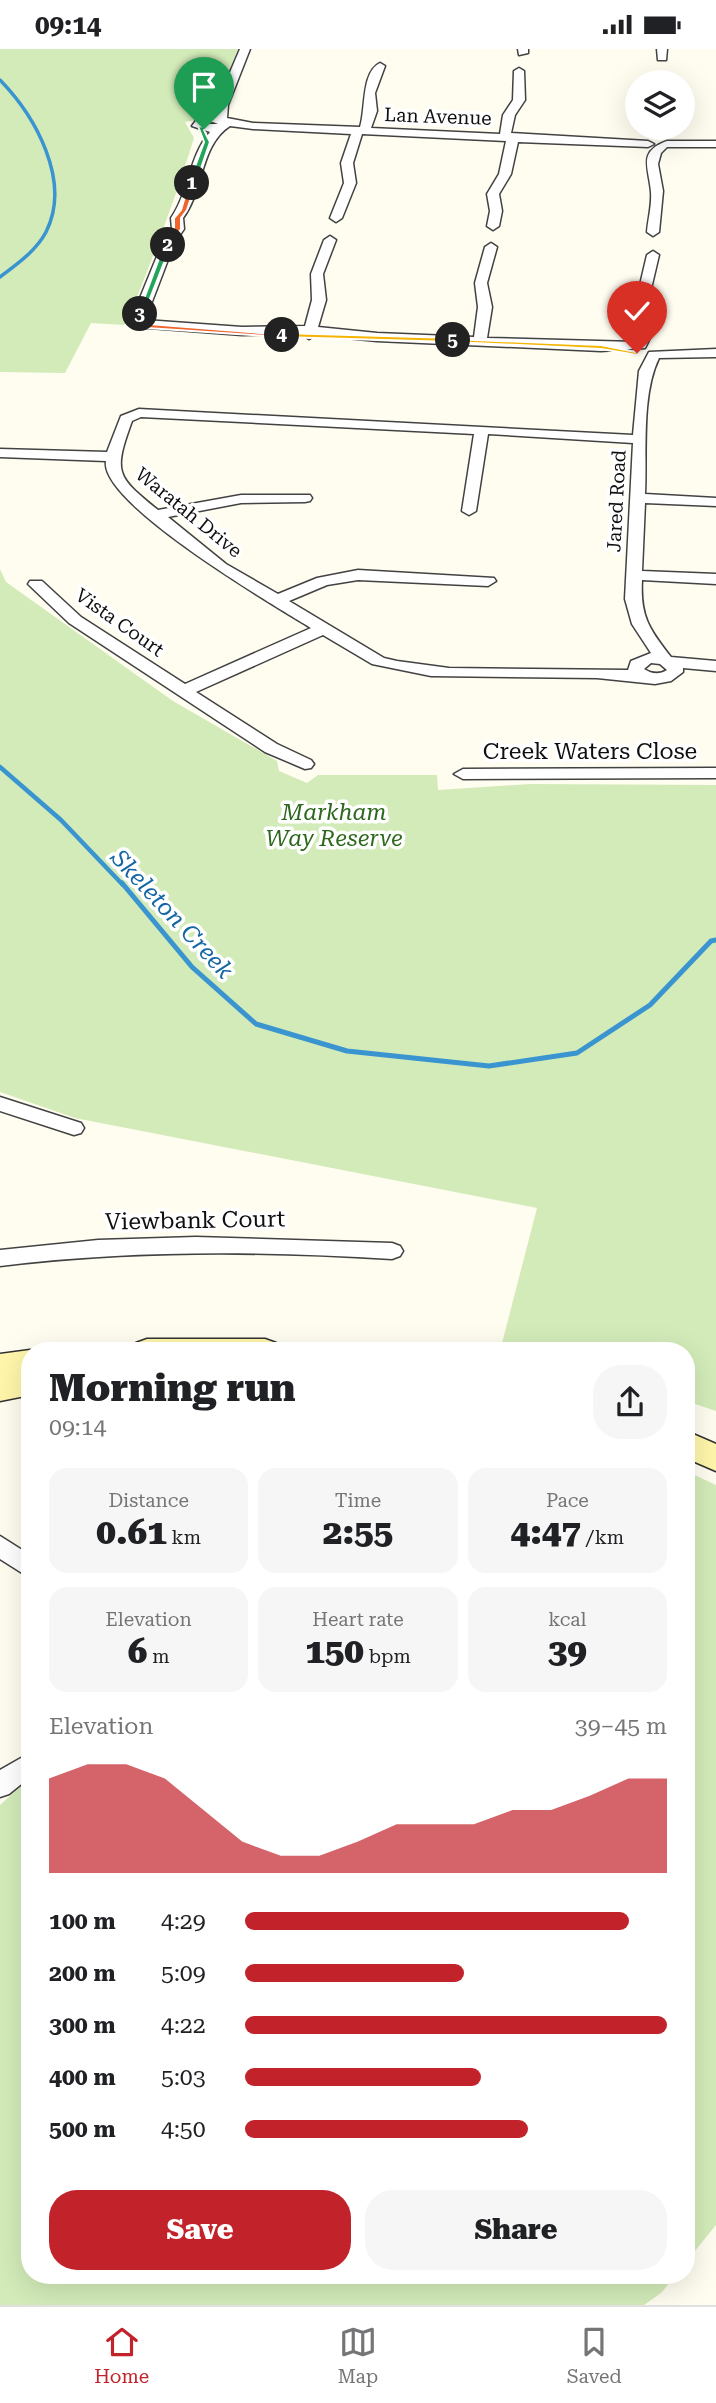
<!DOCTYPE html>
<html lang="en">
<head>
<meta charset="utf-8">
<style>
  body { margin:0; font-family:"Roboto Serif",serif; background:#f6f6f6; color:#202124; height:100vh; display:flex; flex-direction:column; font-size:26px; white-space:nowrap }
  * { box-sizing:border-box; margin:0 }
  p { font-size:23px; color:#757577 }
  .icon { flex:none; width:38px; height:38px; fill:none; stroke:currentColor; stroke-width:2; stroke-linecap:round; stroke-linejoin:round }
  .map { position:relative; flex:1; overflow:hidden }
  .sheet { position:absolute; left:21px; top:1293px; width:674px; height:942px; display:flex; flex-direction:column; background:#fff; border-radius:28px; box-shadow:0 7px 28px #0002 }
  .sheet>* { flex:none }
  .buttons { position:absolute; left:625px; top:21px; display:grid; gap:14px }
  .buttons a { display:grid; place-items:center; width:70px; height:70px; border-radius:50%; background:#fff; box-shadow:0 7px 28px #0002; font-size:35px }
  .pin { position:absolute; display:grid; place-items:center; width:60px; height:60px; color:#fff; margin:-72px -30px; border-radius:50% 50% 50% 0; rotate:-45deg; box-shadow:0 0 7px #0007 }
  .pin .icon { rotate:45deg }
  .km { position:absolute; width:35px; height:35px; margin:-18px; border-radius:50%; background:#222; color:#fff; font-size:19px; line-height:35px; text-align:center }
  .round { display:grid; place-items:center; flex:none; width:74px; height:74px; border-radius:28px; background:#f6f6f6 }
  .summary { display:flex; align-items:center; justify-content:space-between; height:119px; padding:0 28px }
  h1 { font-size:38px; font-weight:800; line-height:52px }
  .metrics { display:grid; grid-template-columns:repeat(3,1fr); gap:10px; height:119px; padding:7px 28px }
  .metrics div { display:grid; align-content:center; border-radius:18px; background:#f6f6f6; text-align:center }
  .metrics b { font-size:35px; font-weight:800 }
  .metrics small { font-size:19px; font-weight:400 }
  .metrics p { font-size:19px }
  .chart { height:196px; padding:14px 28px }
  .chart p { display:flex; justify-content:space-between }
  .chart svg { width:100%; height:126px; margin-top:7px; fill:#c2232b; opacity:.7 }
  .button { display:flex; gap:14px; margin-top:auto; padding:14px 28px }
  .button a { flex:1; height:80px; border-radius:28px; background:#c2232b; color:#fff; font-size:28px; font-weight:800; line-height:80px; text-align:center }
  .button a+a { background:#f6f6f6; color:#202124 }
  ul { padding:0 28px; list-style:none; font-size:23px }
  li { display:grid; grid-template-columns:112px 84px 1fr; align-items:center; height:52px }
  li i { height:18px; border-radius:9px; background:#c2232b }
  .status { display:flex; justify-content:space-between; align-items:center; height:49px; padding:0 35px; background:#fff; direction:ltr }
  .status svg { height:19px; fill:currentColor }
  .tab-bar { display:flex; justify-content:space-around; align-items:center; height:98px; border-top:2px solid #e0e0e0; background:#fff; font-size:19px; color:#757577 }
  .tab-bar a { display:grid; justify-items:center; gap:4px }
  .tab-bar .on { color:#c2232b }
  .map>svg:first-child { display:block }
  .green { fill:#d3ebb9 }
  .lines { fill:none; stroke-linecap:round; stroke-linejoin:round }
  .stream-far2 { stroke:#3994d0; stroke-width:3.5 }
  .stream-far1 { stroke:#3994d0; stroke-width:4.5 }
  .stream { stroke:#3994d0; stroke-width:5 }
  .street-casing { stroke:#424242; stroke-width:3 }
  .secondary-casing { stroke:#313131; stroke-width:3 }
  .street { fill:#fff; fill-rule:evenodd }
  .secondary { fill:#fff6ab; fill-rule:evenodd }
  .split-1 { fill:#22a559; stroke:#fff; stroke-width:2 }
  .split-2 { fill:#f0652b; stroke:#fff; stroke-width:2 }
  .split-3 { fill:#22a559; stroke:#fff; stroke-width:2 }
  .split-4 { fill:#f0652b; stroke:#fff; stroke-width:2 }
  .split-5 { fill:#f5b400; stroke:#fff; stroke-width:2 }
  .split-6 { fill:#f5b400; stroke:#fff; stroke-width:2 }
  .labels { text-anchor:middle; stroke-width:7; stroke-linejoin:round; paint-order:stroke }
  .far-street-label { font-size:19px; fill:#0f0f0f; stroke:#fff }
  .street-label { font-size:23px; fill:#0f0f0f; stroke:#fff }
  .park-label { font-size:23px; font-style:italic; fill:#2d681d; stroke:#fff }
  .water-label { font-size:24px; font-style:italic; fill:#1466a4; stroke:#fff }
</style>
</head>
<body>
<div class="status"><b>09:14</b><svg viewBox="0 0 49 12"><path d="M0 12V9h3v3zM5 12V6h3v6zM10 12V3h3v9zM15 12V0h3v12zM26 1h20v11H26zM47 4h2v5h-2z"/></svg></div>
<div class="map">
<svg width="716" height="2256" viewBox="0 0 716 2256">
  <rect width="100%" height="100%" fill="#fffcf0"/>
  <!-- green -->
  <path class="green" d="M0,0H238L211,63L201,70L185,73L194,89C175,151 152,211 128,271L124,276L91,274L65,324L0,323Z
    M0,520L6,533L173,652L277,712L279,722L307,734L318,726H437L438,741L530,735L716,736V1362L686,1352V1302H500L537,1159L75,1069L0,1043Z
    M686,1422L716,1436V2176L686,2213Z
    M30,1729V2226H676L661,2244L644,2256H0V1756Z"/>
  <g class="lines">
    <!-- stream-far2 -->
    <path class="stream-far2" d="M0,31C35,67 72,132 46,183C36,202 17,215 0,228"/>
    <!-- stream-far1 -->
    <path class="stream-far1" d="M0,718L61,771L123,836"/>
    <!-- stream -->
    <path class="stream" d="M122,834L192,918L256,975L347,1002L489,1017L577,1004L650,956L711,892L716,891"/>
    <!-- street casing -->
    <g class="street-casing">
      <path id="street" d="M240,0H250L228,56L227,69L253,74L360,78C366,60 361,23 380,14L385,17L375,44L377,62L371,79L500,85L503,66L513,51L514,22L519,19L524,22L525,51L515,66L511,84L648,92L654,95L648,98L518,93L511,125L499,145L502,162L499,177L493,181L487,177L490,162L487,145L499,125L506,92L362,85L353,114L356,134L342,169L336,173L330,169L344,134L341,114L351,85L253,80L230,77C200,96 204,141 183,169L184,180L174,195L145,271L242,278L305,277L312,251L311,225L324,191L330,187L336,191L323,225L326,251L318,278L377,284L474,288L478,258L475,234L485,198L491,194L497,198L487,234L492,258L487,289L635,293L641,274L639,240L647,206L653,202L659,206L651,240L654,281L645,299L601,302L377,292L316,286L309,290L303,285L242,286L136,278L131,271L162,195L172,180L171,169C189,143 189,107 210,83L192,77L198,69L216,67V56ZM213,73L218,75H205L206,74Z
        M518,0H528V4L519,6Z
        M657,0H667L666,11H658Z
        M667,92H716V98H667L661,104L658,115L663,142L659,183L653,187L647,183C648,170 652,157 651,143C649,118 637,103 667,92Z
        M716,300V308L659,309C641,346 647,404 645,445L716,449V457L645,454L642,522L716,525V535L642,531C640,567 649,580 671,608L716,612V622L683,619V623L671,632L655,635L597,629L431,627L372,615L323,586L196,643L277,695L311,711L314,715L311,719L305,720L265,703L69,574L28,535L30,532H42L81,568L185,635L311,579C275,557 99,454 106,412L0,408V400L107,403L121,367L139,360L633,386L639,322L649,303ZM141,368L474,385L462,462L469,466L476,462L488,385L633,394L625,550L632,575L651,604L631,612L628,621L449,619L397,612L384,609L289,552L327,536L358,531L488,537L496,532L494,529L358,521L317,529L278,545L226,515L168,468L241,454L305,453L310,452L312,449L310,446H241L158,461C116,427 113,424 132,372ZM651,614L660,615L667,621C659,626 652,625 644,620Z
        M716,719V729L463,730L454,725L463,720Z
        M0,1048L81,1074L84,1079L81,1084L74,1086L0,1062Z
        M196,1188L392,1194L400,1197L403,1202L400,1207L392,1210C261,1202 131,1201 0,1217V1201L98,1191Z
        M0,1487L30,1506V1529L0,1510Z
        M21,1709L30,1712V1728L9,1745L0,1748V1721Z"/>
    </g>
    <!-- secondary casing -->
    <g class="secondary-casing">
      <path id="secondary" d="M147,1290H265L276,1294L281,1302H131L136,1294Z
        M30,1301L33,1302H30V1346L0,1352V1305Z
        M686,1382L716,1395V1422L686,1409Z"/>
    </g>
    <!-- street -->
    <use href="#street" class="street"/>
    <!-- secondary -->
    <use href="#secondary" class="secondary"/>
  </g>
  <!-- split-1 -->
  <path class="split-1" d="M198,77L206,78L204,81L210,93L196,134L192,136L189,134L204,93Z"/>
  <!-- split-2 -->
  <path class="split-2" d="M192,132L196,134L187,161L181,169V180L170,197H165L174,180V169L181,161L189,134Z"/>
  <!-- split-3 -->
  <path class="split-3" d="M168,194L171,196L144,265L138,266L164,196Z"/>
  <!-- split-4 -->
  <path class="split-4" d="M138,263H143L142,272L149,275L286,286L282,288L147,279L134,273Z"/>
  <!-- split-5 -->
  <path class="split-5" d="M282,284L453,289L457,291L453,293L280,288Z"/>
  <!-- split-6 -->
  <path class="split-6" d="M450,290L601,296L641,304L637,306L601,300L453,293Z"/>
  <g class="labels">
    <!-- far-street labels -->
    <g class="far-street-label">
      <text transform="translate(438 67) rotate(2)" y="7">Lan Avenue</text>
      <text transform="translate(616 452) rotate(-87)" y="7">Jared Road</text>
      <text transform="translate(189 463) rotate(39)" y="7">Waratah Drive</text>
      <text transform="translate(120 573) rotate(35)" y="7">Vista Court</text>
    </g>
    <!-- street labels -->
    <g class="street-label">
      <text x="590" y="710">Creek Waters Close</text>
      <text transform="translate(195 1171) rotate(-1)" y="8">Viewbank Court</text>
    </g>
    <!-- park labels -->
    <g class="park-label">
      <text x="334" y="771">Markham<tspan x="334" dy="26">Way Reserve</tspan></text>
    </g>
    <!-- water labels -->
    <g class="water-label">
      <text transform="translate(172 865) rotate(47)" y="8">Skeleton Creek</text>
    </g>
  </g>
</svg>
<div class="buttons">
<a><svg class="icon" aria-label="layers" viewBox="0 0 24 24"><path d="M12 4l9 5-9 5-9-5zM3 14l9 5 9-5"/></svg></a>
</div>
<div class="pin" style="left:204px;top:80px;background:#1e9e55"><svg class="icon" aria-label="arrive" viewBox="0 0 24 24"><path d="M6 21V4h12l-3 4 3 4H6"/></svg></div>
<div class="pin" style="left:637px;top:304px;background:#d93025"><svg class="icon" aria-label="check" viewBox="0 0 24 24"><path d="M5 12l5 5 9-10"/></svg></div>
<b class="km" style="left:192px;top:134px">1</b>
<b class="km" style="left:168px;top:196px">2</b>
<b class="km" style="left:140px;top:265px">3</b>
<b class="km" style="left:282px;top:286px">4</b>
<b class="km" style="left:453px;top:291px">5</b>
<section class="sheet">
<div class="summary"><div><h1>Morning run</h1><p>09:14</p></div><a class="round"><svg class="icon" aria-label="share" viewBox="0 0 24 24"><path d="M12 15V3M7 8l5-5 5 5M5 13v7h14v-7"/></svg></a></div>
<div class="metrics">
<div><p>Distance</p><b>0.61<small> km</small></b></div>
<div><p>Time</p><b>2:55</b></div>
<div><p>Pace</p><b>4:47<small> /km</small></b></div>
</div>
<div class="metrics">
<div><p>Elevation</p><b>6<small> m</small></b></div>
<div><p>Heart rate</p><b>150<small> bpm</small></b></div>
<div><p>kcal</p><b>39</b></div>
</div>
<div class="chart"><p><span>Elevation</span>39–45 m</p>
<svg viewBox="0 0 160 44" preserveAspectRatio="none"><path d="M0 44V11L10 6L20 6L30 11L40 22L50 33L60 38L70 38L80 33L90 27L100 27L110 27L120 22L130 22L140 17L150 11L160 11V44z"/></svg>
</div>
<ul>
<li><b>100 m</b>4:29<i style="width:91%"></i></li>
<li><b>200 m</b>5:09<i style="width:52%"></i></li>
<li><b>300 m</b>4:22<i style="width:100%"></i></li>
<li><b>400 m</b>5:03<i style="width:56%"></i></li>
<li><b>500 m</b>4:50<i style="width:67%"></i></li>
</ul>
<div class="button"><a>Save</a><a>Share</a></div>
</section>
</div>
<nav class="tab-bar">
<a class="on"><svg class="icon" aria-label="home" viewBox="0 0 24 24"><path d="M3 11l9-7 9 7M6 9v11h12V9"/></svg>Home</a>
<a><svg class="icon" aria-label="map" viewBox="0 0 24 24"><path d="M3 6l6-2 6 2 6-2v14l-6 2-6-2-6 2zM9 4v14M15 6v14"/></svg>Map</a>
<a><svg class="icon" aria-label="saved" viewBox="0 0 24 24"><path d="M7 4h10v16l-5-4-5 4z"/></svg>Saved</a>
</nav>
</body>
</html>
